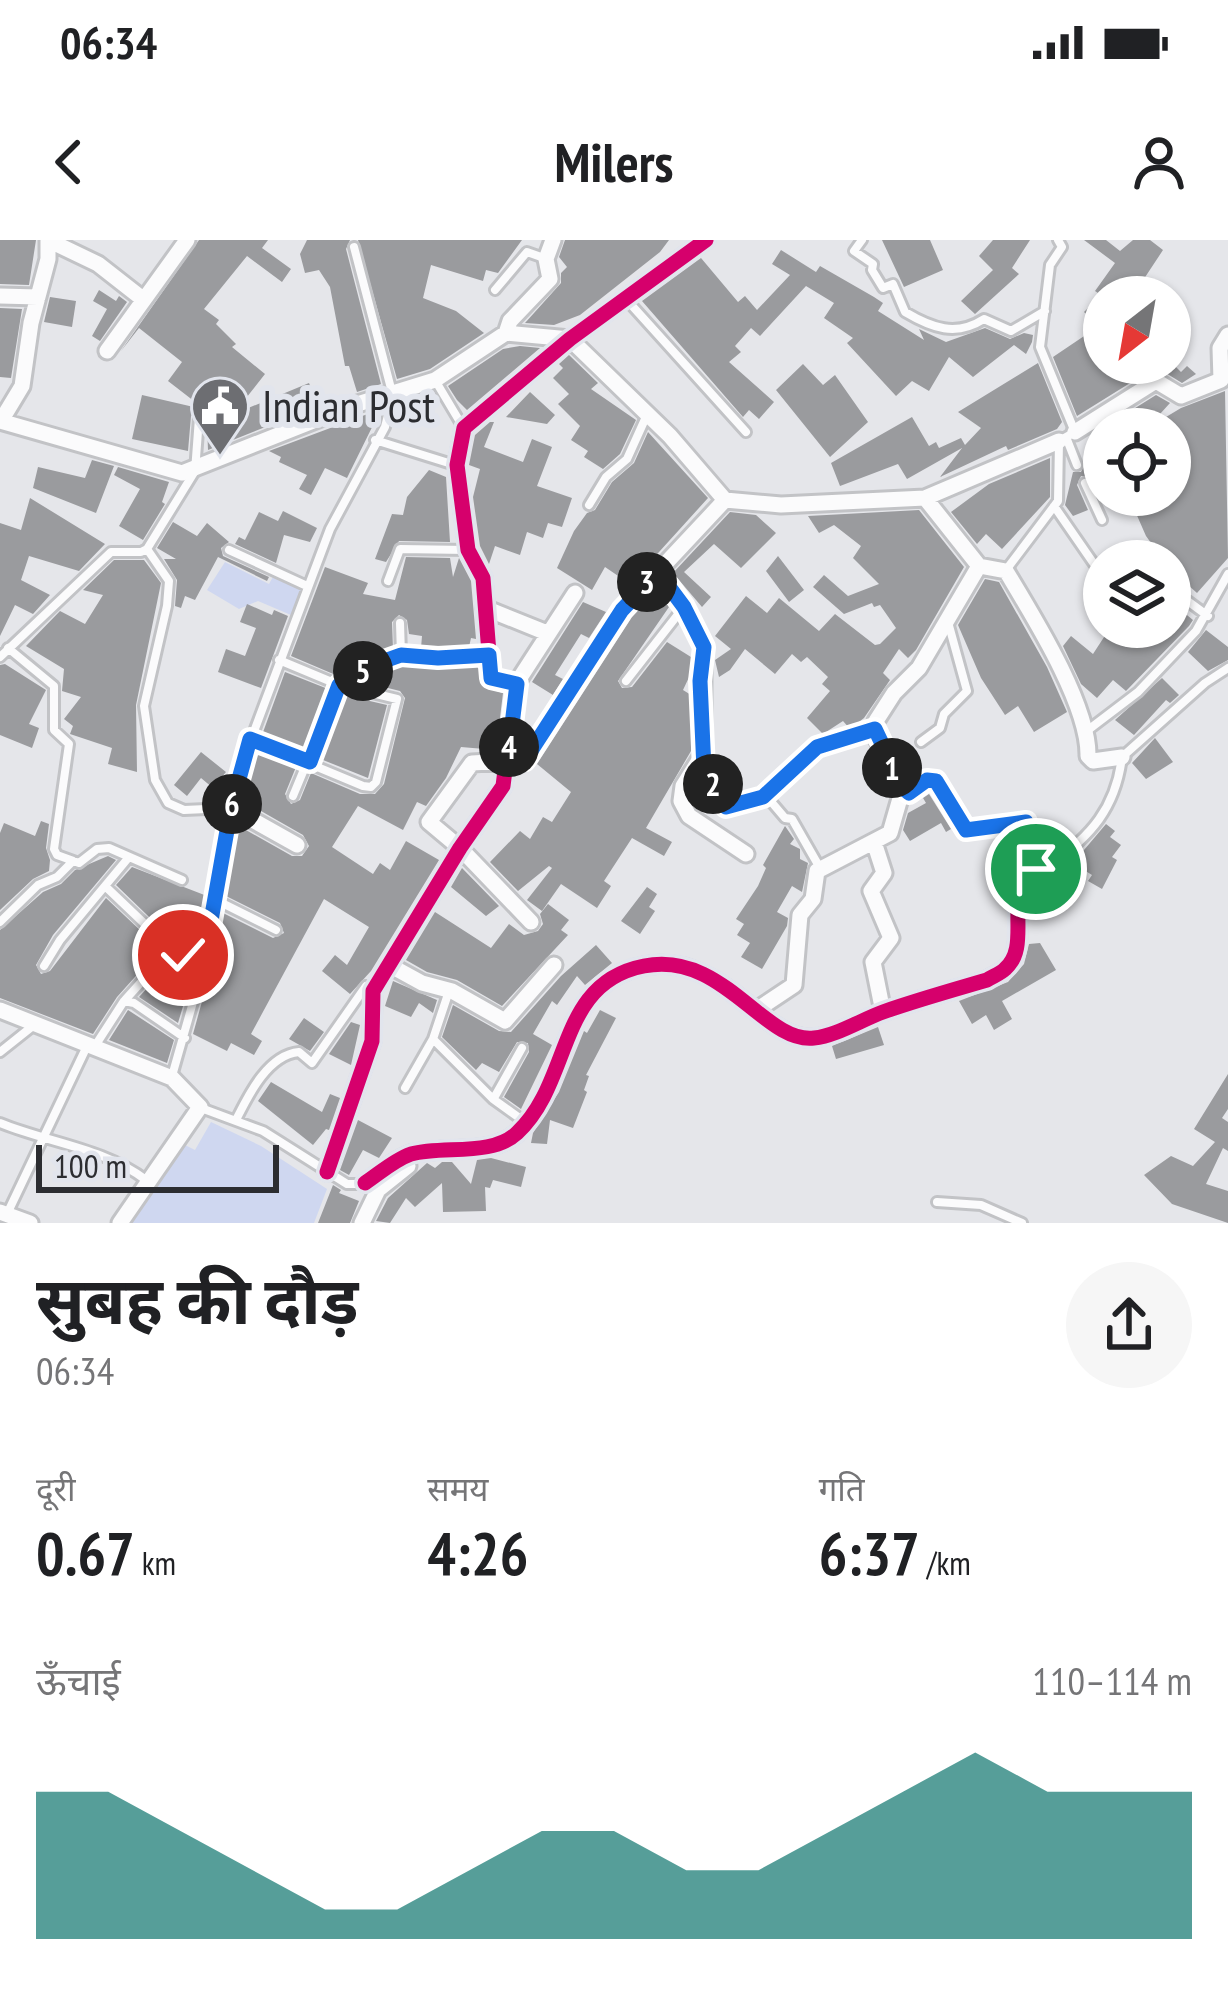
<!DOCTYPE html>
<html lang="hi">
<head>
<meta charset="utf-8">
<style>
  body { margin:0; font-family:"PT Sans Narrow","Noto Sans Devanagari",sans-serif; background:#f6f6f6; color:#202124; height:100vh; display:flex; flex-direction:column; font-size:45px; white-space:nowrap }
  * { box-sizing:border-box; margin:0 }
  p { font-size:39px; color:#757577 }
  .icon { flex:none; width:66px; height:66px; fill:none; stroke:currentColor; stroke-width:2; stroke-linecap:round; stroke-linejoin:round }
  .map { position:relative; height:983px; overflow:hidden }
  .side { display:flex; flex-direction:column; background:#fff; flex:1 }
  .side>* { flex:none }
  .needle { width:78px; rotate:211deg }
  .tools { position:absolute; left:1083px; top:36px; display:grid; gap:24px }
  .tools a { display:grid; place-items:center; width:108px; height:108px; border-radius:50%; background:#fff; box-shadow:0 3px 9px #0004; font-size:60px }
  .scale { position:absolute; left:36px; bottom:30px; width:243px; box-sizing:border-box; padding-left:12px; border:6px solid #2c2d31; border-top:0; font-size:33px; line-height:42px; white-space:nowrap; color:#2c2d31; -webkit-text-stroke:9px #e2e5ed; paint-order:stroke }
  .pin { position:absolute; display:grid; place-items:center; width:102px; height:102px; color:#fff; margin:-51px; border:6px solid #fff; border-radius:50%; box-shadow:0 3px 12px #0007 }
  .km { position:absolute; width:60px; height:60px; margin:-30px; border-radius:50%; background:#222; color:#fff; font-size:33px; line-height:60px; text-align:center }
  .round { display:grid; place-items:center; flex:none; width:126px; height:126px; border-radius:63px; background:#f6f6f6 }
  .summary { display:flex; align-items:center; justify-content:space-between; height:204px; padding:0 36px }
  h1 { font-size:66px; font-weight:700; line-height:90px }
  .figures { display:grid; grid-template-columns:repeat(3,1fr); gap:18px; height:204px; padding:12px 36px }
  .figures div { display:grid; align-content:center }
  .figures b { font-size:60px; font-weight:700 }
  .figures small { font-size:33px; font-weight:400 }
  .figures p { font-size:33px }
  .chart { height:336px; padding:24px 36px }
  .chart p { display:flex; justify-content:space-between }
  .chart svg { width:100%; height:216px; margin-top:12px; fill:#0f766e; opacity:.7 }
  .status { display:flex; justify-content:space-between; align-items:center; height:84px; padding:0 60px; background:#fff; direction:ltr }
  .status svg { height:33px; fill:currentColor }
  header { display:flex; justify-content:space-between; align-items:center; height:156px; padding:0 36px; background:#fff; font-size:54px; font-weight:700 }
  .map>svg:first-child { display:block }
  .green { fill:#cfd7f0 }
  .building { fill:#9a9b9e }
  .lines { fill:none; stroke-linecap:round; stroke-linejoin:round }
  .lane-casing { stroke:#c2c3c6; stroke-width:14 }
  .street-casing { stroke:#c2c3c6; stroke-width:21 }
  .lane { stroke:#fbfbfc; stroke-width:8 }
  .street { stroke:#fbfbfc; stroke-width:15 }
  .cycleway-casing { stroke:#e2e5ed; stroke-width:22 }
  .cycleway { stroke:#d6006c; stroke-width:15 }
  .route-casing { stroke:#fff; stroke-width:24 }
  .route { stroke:#1a73e8; stroke-width:15 }
  .labels { text-anchor:middle; stroke-width:12; stroke-linejoin:round; paint-order:stroke }
  .poi-label { font-size:45px; fill:#2c2d31; stroke:#e2e5ed; text-anchor:start }
</style>
</head>
<body>
<div class="status"><b>06:34</b><svg viewBox="0 0 49 12"><path d="M0 12V9h3v3zM5 12V6h3v6zM10 12V3h3v9zM15 12V0h3v12zM26 1h20v11H26zM47 4h2v5h-2z"/></svg></div>
<header><svg class="icon" aria-label="back" viewBox="0 0 24 24"><path d="M15 5l-7 7 7 7"/></svg>Milers<svg class="icon" aria-label="person" viewBox="0 0 24 24"><circle cx="12" cy="8" r="4"/><path d="M4 21q1-7 8-7t8 7"/></svg></header>
<div class="map">
<svg width="1228" height="983" viewBox="0 0 1228 983">
  <rect width="100%" height="100%" fill="#e5e6ea"/>
  <!-- green -->
  <path class="green" d="M225,322L269,344L274,335L304,347L291,375L258,361L239,369L207,350Z
    M211,882L261,906L327,949L314,983H132L183,904L195,910Z"/>
  <!-- building -->
  <path class="building" d="M0,0H36L29,45L0,44Z
    M199,0H268L262,8L291,29L282,42L247,16L204,69L219,80L216,84L236,104L232,107L265,134L235,172L203,147L199,165L168,141L182,122L139,88L121,111Z
    M307,0H350L346,9L381,144L357,152L349,126H345L330,47L319,30L305,33L300,14Z
    M358,0H522L498,33L486,30L483,41L431,25L423,58L456,71L484,93L430,129L397,139Z
    M565,0H669L660,12L580,75L554,85L525,83L561,43V33L567,27L559,17Z
    M882,0H930L943,30L904,47Z
    M993,0H1030L1012,28L1019,34L975,74L961,61L993,30L979,16Z
    M1084,0H1106L1120,11L1133,0H1150L1163,10L1132,57H1104V91L1084,72L1101,55L1095,51L1115,23Z
    M781,10L816,32L820,26L874,57L883,63L878,71L924,100L919,89L946,102L985,88L1010,99L1024,93L1033,95L1032,102L1026,114L1014,105L973,137L949,117L929,151L912,141L896,156L847,103L853,98L824,78L834,63L806,46L760,96L751,88L735,106L741,112L729,122L774,162L759,179L749,170L743,177L642,61L701,18L738,62L745,56L757,70L790,35L772,24Z
    M99,50L116,61L119,56L127,62L100,101L92,96L107,69L93,61Z
    M50,57L76,61L72,87L44,82Z
    M0,68L22,69L11,138L0,137Z
    M1096,88L1104,99V123H1172L1181,132L1187,126L1196,134L1182,143L1161,130H1151L1077,176L1053,117Z
    M520,106L540,108L467,170L457,160L448,146L503,109Z
    M569,115L598,143L591,149L636,180L620,214L603,229L584,217L588,211L571,200L580,186L558,164L569,154L553,138L563,128L559,124Z
    M1038,123L1062,182L1057,189L1008,210L1006,206L940,237L962,208L907,239L898,224L840,246L831,223L912,177L929,206L936,202L939,208L961,198L965,205L981,188L958,172Z
    M803,124L823,145L835,135L868,182L830,217L776,150Z
    M309,143L318,166L208,210L207,185Z
    M1225,151L1228,318L1197,353L1170,329V321H1164L1146,296L1128,255H1170V189H1146L1181,168Z
    M530,152L555,175L547,184L506,177Z
    M142,155L198,168L191,176L188,211L132,199Z
    M1156,155L1170,163L1160,174L1139,184L1132,170Z
    M381,169L347,238L325,228L311,255L299,249L307,235L279,222L281,217L269,211Z
    M490,182H494L484,207L523,222L532,199L552,207L537,246L572,258L562,287L548,283L543,298L527,292L520,315L495,306L489,324L480,306L473,257L480,229L469,225L475,195Z
    M648,192L708,258L630,344L605,327L592,350L557,328L574,291L587,273L595,270L612,242L634,223Z
    M1104,217V256L1101,257L1091,237L1081,236L1077,245L1088,270L1073,276L1065,265L1073,232H1081L1085,224Z
    M1050,218V257L1002,309L986,294L977,304L951,272L989,244Z
    M92,220L114,226L96,273L33,248L38,227L85,238Z
    M118,227L169,242L162,262L165,264L143,300L119,286L140,249L114,235Z
    M429,230L446,237L450,302L399,301L386,322L375,319L392,274L403,275L407,257Z
    M30,258L105,304L79,331L29,316L21,340L50,355L33,374L15,365L0,396V283L21,290Z
    M919,270L964,327L916,410L908,418L899,409L883,433L890,440L864,478L850,489L843,481L823,494L807,478L830,451L822,444L828,437L807,417L801,422L792,414L775,434L745,409L730,430L719,437L715,420L731,409L715,396L746,356L767,373L779,358L819,391L835,374L875,405L880,404L896,388L880,365L874,367L872,363L844,374L813,347L824,335L848,356L879,344L853,318L861,306L834,285L819,293L808,276Z
    M283,271L317,288L310,302L284,295L276,323L235,304L239,297L245,300L259,272L278,281Z
    M730,272L756,275L776,293L741,328L714,304L684,332L711,357L702,367L673,333Z
    M173,282L197,296L207,283L229,302L221,308L223,316L269,337L267,341L218,317L195,360L185,356L181,368L175,366L177,340L164,319H176L157,308Z
    M778,316L804,350L789,362L766,331Z
    M406,317L450,318L453,337L459,318L471,341L476,399L471,398L469,407L421,408L422,396L409,394L407,380L399,375L392,382L393,409L358,424L348,421L344,432L338,436L291,416L325,327L368,343L363,354L395,360Z
    M114,320H144L161,343L136,465L137,532L108,524L112,508L70,494L73,486L64,479L81,457L62,451L64,429L26,406L60,371L85,384L103,355L83,350Z
    M985,339L999,342L1047,427L1067,472L1034,492L1018,466L1005,475L981,438L958,385Z
    M657,350L669,367L618,441L622,448L632,447L667,402L691,417V433L683,450L691,455V511L646,588L672,602L664,616L632,598L604,641L611,646L597,668L561,644L542,671L527,660L552,628L549,626L518,651L490,622L520,591L530,599L543,577L552,582L571,552L537,524L632,377Z
    M583,362L606,372L589,398L581,394L555,435L563,439L553,455L532,442Z
    M247,364L272,375L274,370L288,376L261,448L218,432L226,409L245,416L256,388L240,382Z
    M1182,371L1193,380L1189,386L1126,451L1113,440L1097,458L1081,444L1063,406L1071,396L1093,414L1106,394L1126,407L1139,387H1170V372L1177,377Z
    M1206,390L1228,407V420L1208,431L1188,412Z
    M402,423L478,425L483,447L503,453L496,510L461,507L446,538L426,566L417,562L403,590L358,566L332,607L373,634L380,623L390,630L406,601L439,620L371,731L350,754L322,731L335,715L347,725L369,687L324,659L251,794L262,801L254,815L231,803L227,811L193,794L211,729L221,672L273,698L284,693L280,683L224,655L237,585L292,616H302L309,606L303,595L242,560L256,510L296,527L285,554L291,564L300,560L311,533L360,554H375L384,544L405,458L400,451L372,444L374,434Z
    M5,424L46,450L29,484L39,488L32,508L0,495V425Z
    M285,432L328,449L302,512L262,495Z
    M1162,438L1179,455L1170,463L1166,460L1134,495L1115,480Z
    M344,455L387,465L368,538L318,518Z
    M1155,498L1173,522L1146,539L1132,523Z
    M201,512L226,532L213,548L201,538L187,556L174,545Z
    M929,554L951,589L946,592L941,583L910,601L903,590L908,573L926,563L923,558Z
    M41,581L49,584L46,608L50,620L49,631L33,639L0,670V593L4,583L35,596Z
    M1106,584L1115,591L1110,597L1121,605L1112,617L1117,620L1102,649L1088,641L1092,635L1073,623Z
    M785,586L794,599L790,604L800,609V619L808,623L802,652L792,646L777,672L788,678L787,686L762,729L741,717L750,703L737,695L744,684L736,679L758,646L766,628L763,625Z
    M108,616L116,620L53,695L36,725L41,734L50,731L106,658L160,709L117,757L93,794L0,758V690L43,652L61,644L75,630Z
    M132,627L207,656L198,709L175,702L116,645Z
    M462,628L499,666L486,676L451,647Z
    M647,647L657,654L649,667L655,671L640,694L621,681Z
    M548,664L569,680L561,690L568,695L502,766L457,740L427,732L406,720L435,672L491,708L509,684L524,695L538,691L543,684L540,674Z
    M1040,703L1056,730L1002,761L1012,779L994,790L986,775L972,784L959,761L1008,742L1024,724L1029,704Z
    M596,705L612,723L585,745L577,736L557,765L552,761L533,794L552,805L521,869L504,857L529,812L528,803L517,802L499,832L482,823L476,830L442,797L453,765L499,791L511,792L561,736Z
    M174,719L195,726L178,783L139,757Z
    M393,741L437,760L433,773L419,763L411,777L385,766Z
    M128,770L174,800L167,823L109,800Z
    M600,770L616,778L586,835L589,836L584,850L587,852L573,888L550,880L547,904L531,903L533,893L559,852L584,791L587,793Z
    M304,778L324,792L310,811L289,799Z
    M351,782L360,785L351,825L329,814Z
    M878,787L884,805L836,819L832,806Z
    M1228,834V869L1222,878L1228,882V911L1223,908L1206,944L1228,951V983L1172,964L1144,935L1171,916L1193,926L1215,902L1194,889Z
    M271,842L322,872L330,854L340,858L329,890L326,889L313,905L258,861Z
    M358,880L392,898L379,918L363,910L349,935L340,930Z
    M491,918L526,927L521,947L493,940L490,948L485,947L486,971L443,972L442,943L415,967L406,958L390,983L376,981L388,958L427,923L435,928L442,922H452L471,944L477,920Z
    M333,945L341,950L339,953L359,961L350,983H318Z"/>
  <g class="lines">
    <!-- lane casing -->
    <g class="lane-casing">
      <path id="lane" d="M862,0L854,11L873,24L872,30L883,48L893,44L905,72C932,88 956,97 984,79L1011,91L1045,71
        M495,50L527,12L544,18
        M626,59L746,192
        M435,140L463,187
        M199,178L195,231L147,309L169,341L167,366L144,466L155,540L168,563L184,570L229,568
        M1066,197L1077,225
        M375,200L455,225
        M1085,243L1102,280
        M589,265L606,237L627,219L646,177
        M1054,266L1094,324L1104,329
        M229,310L307,346
        M1006,330L1058,261L1059,201L1075,192L1040,107L1050,25L1062,7L1058,0
        M388,341L400,309L467,310
        M1170,348L1208,376
        M400,383L401,415
        M8,408L54,446V490L69,504L54,609L57,615L79,623L97,609L109,608L182,640
        M0,417L111,312H141L147,309
        M626,441L683,368
        M1088,490L1138,452L1196,391L1228,334
        M250,499L363,546L371,547L376,542L397,459L339,445L279,420
        M921,502L940,488L944,474L967,451L948,382
        M704,522L726,567L768,558L785,578L792,579L820,628
        M293,556L339,445L373,425L401,415L438,418L489,414
        M762,557L817,507L874,490
        M1050,624C1091,597 1116,567 1122,517L1205,443L1228,428
        M105,646L171,709L204,720
        M216,660L276,690
        M0,682L38,645L57,637L73,621
        M44,726L60,700L129,617
        M125,760L171,709
        M433,799L493,859L525,882
        M95,806L124,761L134,763L185,798
        M0,812L34,785
        M172,836L203,727L238,534L330,289L385,187L393,156L354,7
        M405,848L433,799L449,751
        M494,858L522,808
        M201,868L263,891L347,944H364
        M237,878C249,854 268,815 299,812L312,823L366,746L373,751
        M0,883C49,903 104,908 146,940
        M937,962L981,965L1022,983
        M7,974L88,804"/>
    </g>
    <!-- street casing -->
    <g class="street-casing">
      <path id="street" d="M48,0L98,24L144,60
        M0,56L38,57
        M506,93L510,81L550,39L546,19L553,0
        M570,99L670,196L725,260L781,265L925,258L979,326L1006,331C1033,376 1089,465 1088,516L1093,521L1122,517
        M107,111L187,0
        M0,181L182,233L351,166L435,140L506,93L570,99
        M1,181L22,146L31,83L48,19V0
        M1075,192L1156,141L1181,156L1221,140L1220,108L1228,95
        M925,258L1059,201
        M658,332L684,367L703,407V514L683,546L681,561L689,576L746,614
        M485,368L547,393
        M516,444L575,353
        M508,517L525,520L622,370L725,260
        M507,521L472,523L429,582L460,608L531,682
        M231,568L297,605
        M874,602L884,633L871,651L891,698L873,722L883,772
        M391,726L422,743L452,751L505,781L554,725
        M758,769L794,745L800,675L813,659L817,631L890,593L903,548L875,495L876,481L894,453L919,428L979,326
        M0,770L172,838L200,867L120,983
        M327,932L372,801L373,751L460,608L503,546L516,444L491,438L483,338L468,310L457,225L464,188L570,99L706,0
        M365,943C380,933 394,920 411,914C444,905 491,917 517,893C573,841 556,743 644,726C723,710 764,804 814,798C836,796 861,780 883,772C917,760 953,750 987,740C993,736 1000,734 1005,729C1036,702 994,645 1048,625L1030,585L1022,581L966,590L934,540H927L909,553L903,548
        M0,972L30,983
        M362,983L378,950L408,926"/>
    </g>
    <!-- lane -->
    <use href="#lane" class="lane"/>
    <!-- street -->
    <use href="#street" class="street"/>
    <!-- cycleway casing -->
    <g class="cycleway-casing">
      <path id="cycleway" d="M327,932L372,801L373,751L460,608L503,546L516,444L491,438L483,338L468,310L457,225L464,188L570,99L706,0
        M365,943C380,933 394,920 411,914C444,905 491,917 517,893C573,841 556,743 644,726C723,710 764,804 814,798C836,796 861,780 883,772C917,760 953,750 987,740C993,736 1000,734 1005,729C1036,702 994,645 1048,625L1030,585L1022,581L966,590L934,540H927L909,553L903,548"/>
    </g>
    <!-- cycleway -->
    <use href="#cycleway" class="cycleway"/>
  </g>
  <g class="lines">
    <!-- route casing -->
    <g class="route-casing">
      <path id="route" d="M183,715L204,720L231,568L250,499L310,522L339,445L373,425L401,415L438,418L489,415L491,438L517,444L508,517L525,520L622,370L658,332L684,367L704,407L700,441L704,529L726,567L763,557L817,507L875,489L903,548L909,553L927,540L936,541L966,590L1026,582L1048,625L1036,629"/>
    </g>
    <!-- route -->
    <use href="#route" class="route"/>
  </g>
  <!-- icons -->
  <defs>
    <g id="civic-pin" transform="scale(3)"><path d="M0 17L-7.5 6A9.5 9.5 0 1 1 7.5 6Z" fill="#6d6e72" stroke="#e2e5ed"/><path d="M-.6-6.5H3V-4.5H.6V-3L4-1V1h2V6H-6V1h2V-1L-.6-3ZM-1.2 2.5V6h2.4V2.5Z" fill="#fff"/></g>
  </defs>
  <g fill-rule="evenodd">
    <use href="#civic-pin" x="220" y="166"/>
  </g>
  <g class="labels">
    <!-- poi labels -->
    <g class="poi-label">
      <text x="262" y="182">Indian Post</text>
    </g>
  </g>
</svg>
<div class="tools">
<a><svg class="needle" viewBox="-14 -14 28 28"><path d="M0-13l5 13h-10z" fill="#e53935"/><path d="M0 13l5-13h-10z" fill="#757577"/></svg></a>
<a><svg class="icon" aria-label="locate" viewBox="0 0 24 24"><circle cx="12" cy="12" r="6"/><path d="M12 2v4M12 18v4M2 12h4M18 12h4"/></svg></a>
<a><svg class="icon" aria-label="layers" viewBox="0 0 24 24"><path d="M12 4l9 5-9 5-9-5zM3 14l9 5 9-5"/></svg></a>
</div>
<div class="scale">100 m</div>
<div class="pin" style="left:1036px;top:629px;background:#1e9e55"><svg class="icon" aria-label="arrive" viewBox="0 0 24 24"><path d="M6 21V4h12l-3 4 3 4H6"/></svg></div>
<div class="pin" style="left:183px;top:715px;background:#d93025"><svg class="icon" aria-label="check" viewBox="0 0 24 24"><path d="M5 12l5 5 9-10"/></svg></div>
<b class="km" style="left:892px;top:528px">1</b>
<b class="km" style="left:713px;top:544px">2</b>
<b class="km" style="left:647px;top:342px">3</b>
<b class="km" style="left:509px;top:507px">4</b>
<b class="km" style="left:363px;top:431px">5</b>
<b class="km" style="left:232px;top:564px">6</b>
</div>
<section class="side">
<div class="summary"><div><h1>सुबह की दौड़</h1><p>06:34</p></div><a class="round"><svg class="icon" aria-label="share" viewBox="0 0 24 24"><path d="M12 15V3M7 8l5-5 5 5M5 13v7h14v-7"/></svg></a></div>
<div class="figures">
<div><p>दूरी</p><b>0.67<small> km</small></b></div>
<div><p>समय</p><b>4:26</b></div>
<div><p>गति</p><b>6:37<small> /km</small></b></div>
</div>
<div class="chart"><p><span>ऊँचाई</span>110–114 m</p>
<svg viewBox="0 0 160 44" preserveAspectRatio="none"><path d="M0 44V14L10 14L20 22L30 30L40 38L50 38L60 30L70 22L80 22L90 30L100 30L110 22L120 14L130 6L140 14L150 14L160 14V44z"/></svg>
</div>
</section>
</body>
</html>
